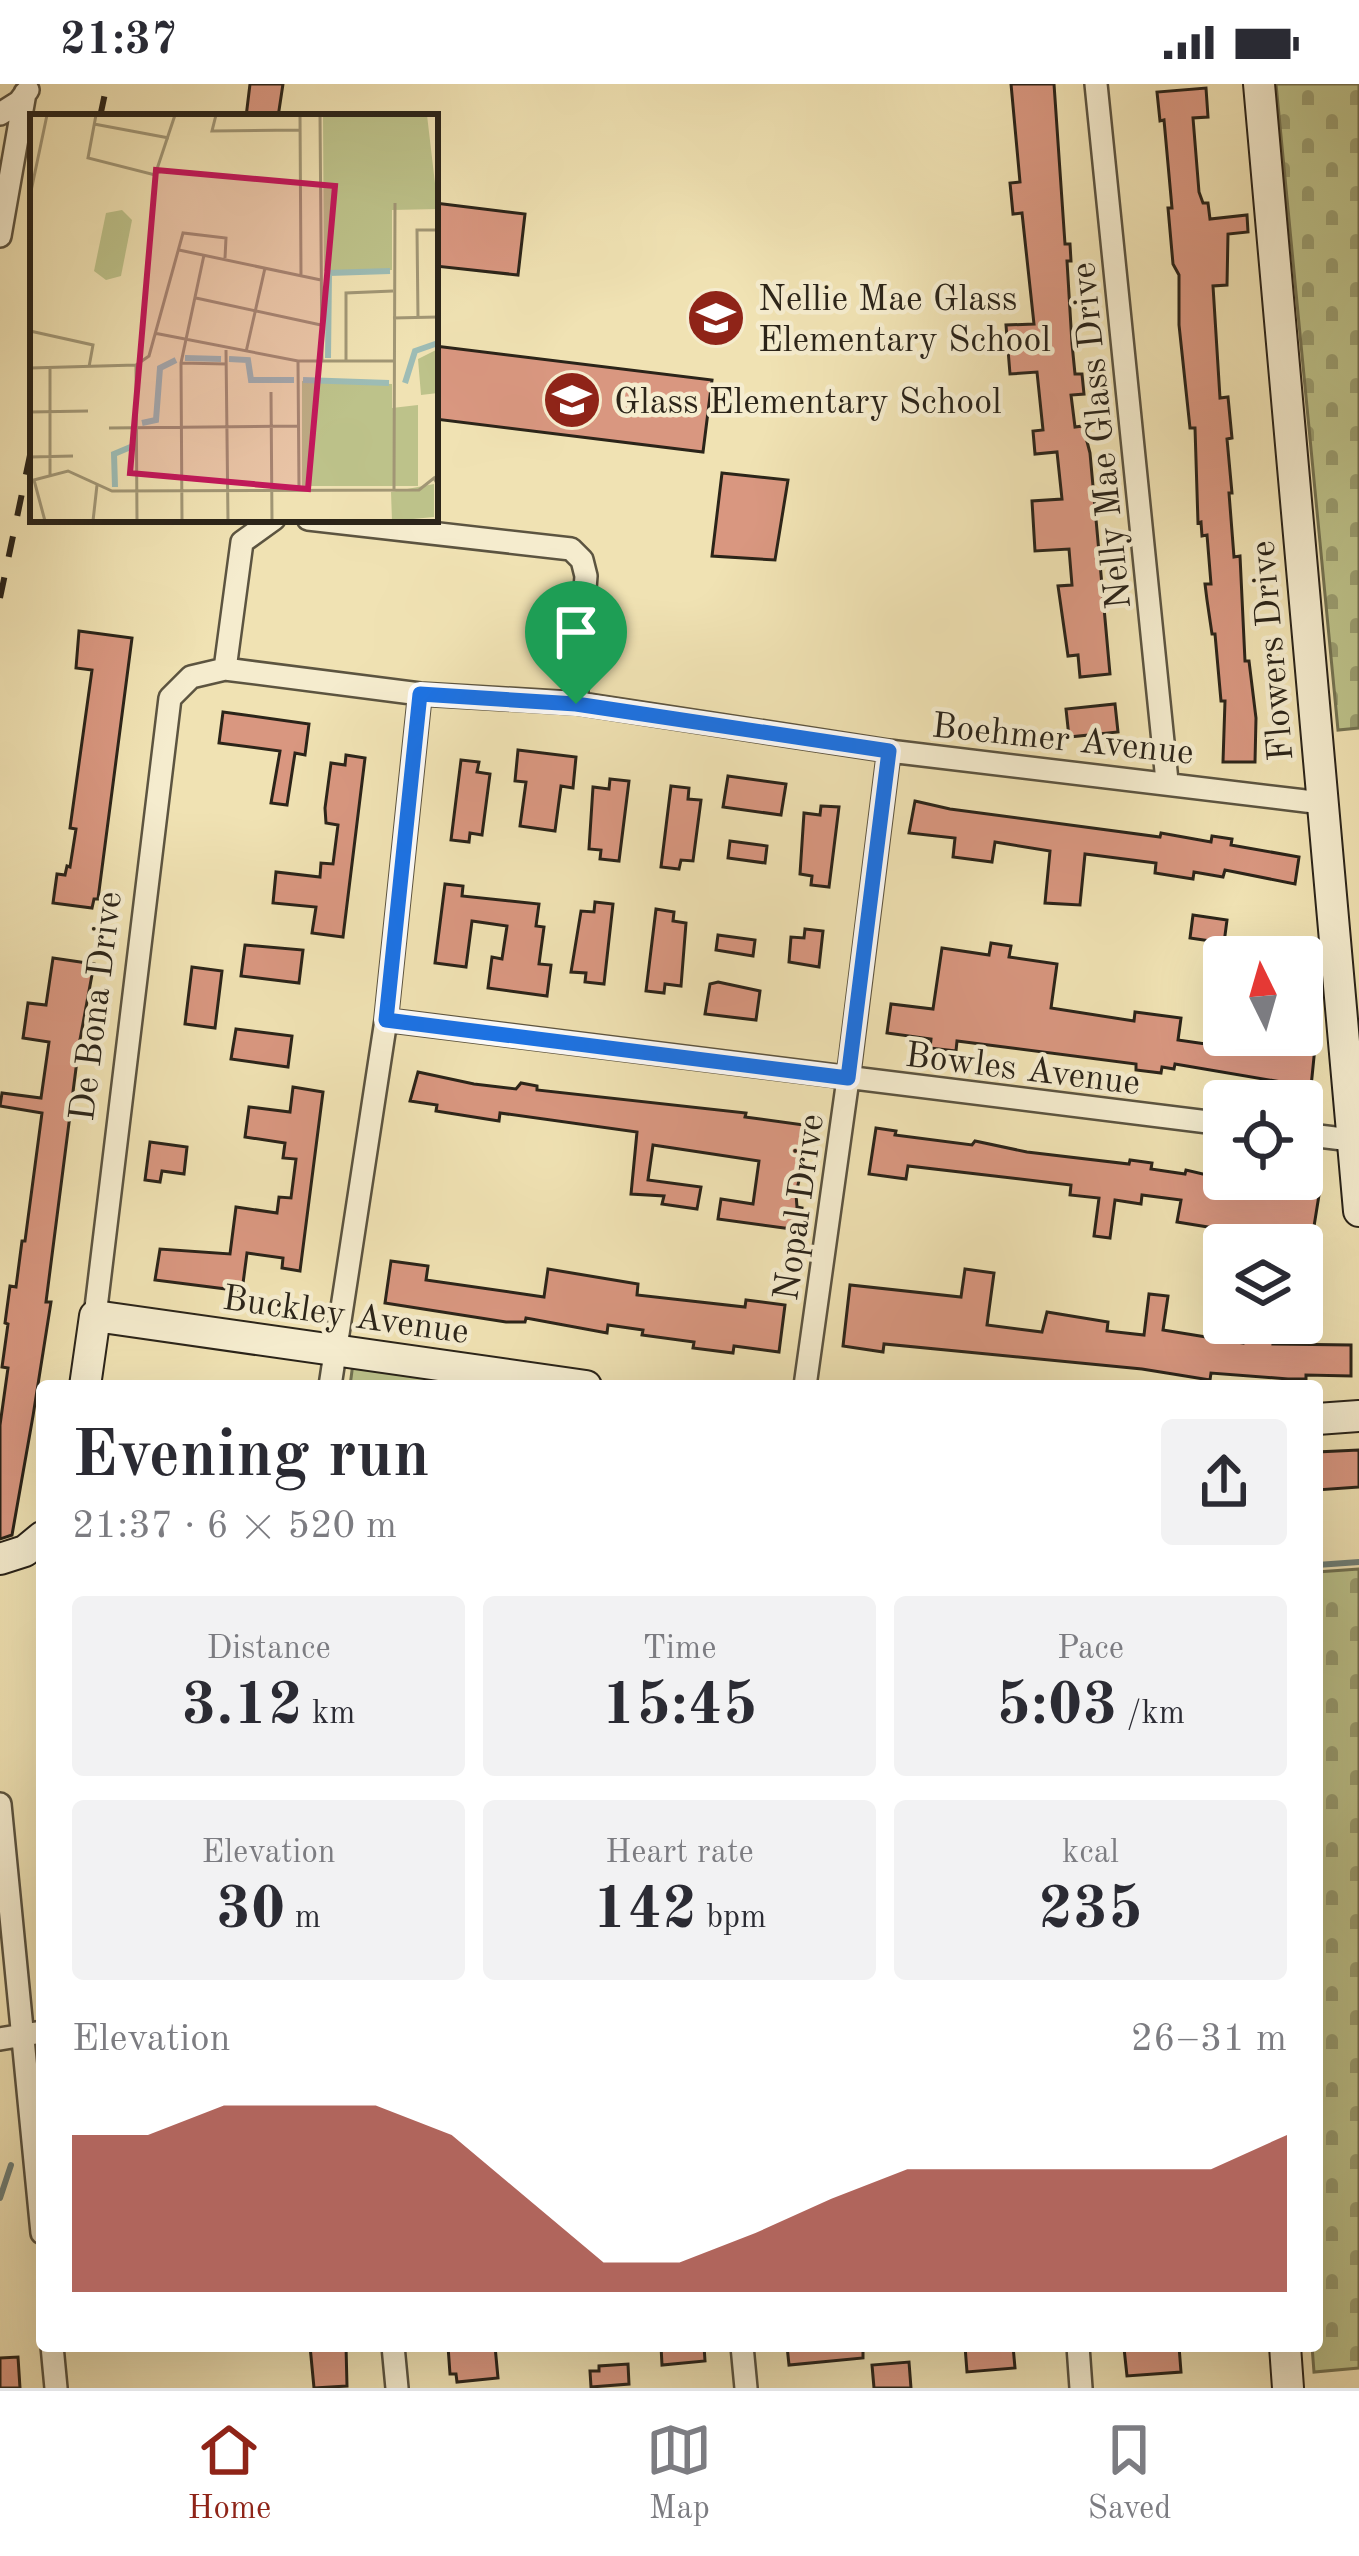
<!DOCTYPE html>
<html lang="en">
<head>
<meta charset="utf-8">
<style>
  body { margin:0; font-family:"Old Standard TT",serif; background:#f2f2f3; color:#2b2b33; height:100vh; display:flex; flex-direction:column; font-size:45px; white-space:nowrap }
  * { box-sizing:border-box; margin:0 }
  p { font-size:39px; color:#7c7c81 }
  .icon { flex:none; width:66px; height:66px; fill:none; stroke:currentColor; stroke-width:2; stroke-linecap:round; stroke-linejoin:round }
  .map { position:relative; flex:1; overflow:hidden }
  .panel { position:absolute; left:36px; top:1296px; width:1287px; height:972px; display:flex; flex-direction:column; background:#fff; border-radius:12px; box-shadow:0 12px 48px #0002 }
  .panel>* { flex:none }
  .needle { width:78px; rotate:355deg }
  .fabs { position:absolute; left:1203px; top:852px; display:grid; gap:24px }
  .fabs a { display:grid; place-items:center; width:120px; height:120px; border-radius:12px; background:#fff; box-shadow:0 12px 48px #0002; font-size:60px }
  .pin { position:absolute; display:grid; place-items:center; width:102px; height:102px; color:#fff; margin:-123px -51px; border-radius:50% 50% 50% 0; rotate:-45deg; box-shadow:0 0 12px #0007 }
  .pin .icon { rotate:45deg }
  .round { display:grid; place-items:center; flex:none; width:126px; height:126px; border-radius:12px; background:#f2f2f3 }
  .summary { display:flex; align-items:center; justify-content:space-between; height:204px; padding:0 36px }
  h1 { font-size:66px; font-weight:700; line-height:90px }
  .metrics { display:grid; grid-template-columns:repeat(3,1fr); gap:18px; height:204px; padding:12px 36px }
  .metrics div { display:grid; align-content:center; border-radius:12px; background:#f2f2f3; text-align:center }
  .metrics b { font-size:60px; font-weight:700 }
  .metrics small { font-size:33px; font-weight:400 }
  .metrics p { font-size:33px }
  .chart { height:336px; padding:24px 36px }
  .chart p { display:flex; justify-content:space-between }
  .chart svg { width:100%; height:216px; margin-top:12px; fill:#8f2418; opacity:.7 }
  .status { display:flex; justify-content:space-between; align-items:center; height:84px; padding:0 60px; background:#fff; direction:ltr }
  .status svg { height:33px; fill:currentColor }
  .tab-bar { display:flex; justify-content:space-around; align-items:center; height:168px; border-top:3px solid #e1e1e2; background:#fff; font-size:33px; color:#7c7c81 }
  .tab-bar a { display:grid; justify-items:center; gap:6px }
  .tab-bar .on { color:#8f2418 }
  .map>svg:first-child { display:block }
  .cemetery { fill:url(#cemetery-stones); stroke:#747352; stroke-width:3 }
  .park { fill:url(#park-tufts); stroke:#747352; stroke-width:3 }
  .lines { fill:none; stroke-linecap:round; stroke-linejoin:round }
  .stream { stroke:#6f7f77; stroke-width:6 }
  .building { fill:#d99780; stroke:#2b2419; stroke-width:3 }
  .street-casing { stroke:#5c5440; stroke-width:26 }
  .secondary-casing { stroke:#2b2419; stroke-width:34 }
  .street { stroke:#f5ecce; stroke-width:21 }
  .secondary { stroke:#f5ecce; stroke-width:30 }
  .rail { stroke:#2b2419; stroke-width:6; stroke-dasharray:21 21; stroke-linecap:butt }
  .route-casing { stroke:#fff; stroke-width:24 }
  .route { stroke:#1a73e8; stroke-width:15 }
  .labels { text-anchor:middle; stroke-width:9; stroke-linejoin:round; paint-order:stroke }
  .poi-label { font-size:36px; fill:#2b2419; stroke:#f5ecce; text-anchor:start }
  .street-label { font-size:36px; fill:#2b2419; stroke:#f5ecce }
  .inset-river { fill:none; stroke:#9dbcb5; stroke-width:6 }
  .inset-road { fill:none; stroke:#a19675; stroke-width:3 }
  .view { fill:#c2185b; fill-opacity:0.15; stroke:#c2185b; stroke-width:6 }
  .inset-edge { fill:none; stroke:#2b2419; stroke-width:6 }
</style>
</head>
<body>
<div class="status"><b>21:37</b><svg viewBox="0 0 49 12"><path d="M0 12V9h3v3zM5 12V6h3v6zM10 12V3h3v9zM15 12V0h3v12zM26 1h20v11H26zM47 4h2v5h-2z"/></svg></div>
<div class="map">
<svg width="1359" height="2304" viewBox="0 0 1359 2304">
  <defs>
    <pattern id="cemetery-stones" width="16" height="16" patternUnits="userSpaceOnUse" patternTransform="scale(3)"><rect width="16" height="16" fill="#bdc28a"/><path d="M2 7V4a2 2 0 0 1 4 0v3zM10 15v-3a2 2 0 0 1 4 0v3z" fill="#9a9d70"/></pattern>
    <pattern id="park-tufts" width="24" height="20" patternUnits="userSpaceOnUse" patternTransform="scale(3)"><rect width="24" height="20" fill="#bdc28a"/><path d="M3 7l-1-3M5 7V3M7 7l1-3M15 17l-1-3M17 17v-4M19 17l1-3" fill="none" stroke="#9a9d70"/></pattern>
  </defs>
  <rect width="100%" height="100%" fill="#f0e2b3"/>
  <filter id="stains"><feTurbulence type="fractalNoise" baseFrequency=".00167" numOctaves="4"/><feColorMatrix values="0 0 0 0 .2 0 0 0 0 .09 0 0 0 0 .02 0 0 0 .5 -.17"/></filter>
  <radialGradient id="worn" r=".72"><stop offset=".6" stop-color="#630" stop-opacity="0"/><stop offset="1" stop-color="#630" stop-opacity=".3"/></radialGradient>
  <!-- cemetery -->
  <path class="cemetery" d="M1276,0H1359V644L1338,646Z
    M1359,1485V2284L1314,2288L1312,2262H1317V1488Z"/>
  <!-- park -->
  <path class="park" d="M353,1279L549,1302H350Z"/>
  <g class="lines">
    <!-- stream -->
    <path class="stream" d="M1317,1481L1359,1478
      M0,2114L11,2081"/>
  </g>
  <!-- building -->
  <path class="building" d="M250,0H283L278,33H246Z
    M1011,0H1054L1065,160H1070L1071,177H1067L1072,260L1075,290H1082L1084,310L1071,311L1075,343L1083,342L1090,369L1110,590L1080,593L1078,571L1068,572L1058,502L1072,501L1069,465L1035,467L1032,417L1062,415L1057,368L1035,370L1033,347L1043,346L1037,288L1010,290L1006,241L1034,240L1022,129L1013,130L1010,99L1020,98Z
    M1206,4L1208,33L1193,34L1199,108L1203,119H1208L1210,135L1247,131L1248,148L1228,150L1227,201L1213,202L1220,314L1228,313L1232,354L1227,355L1232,409H1229L1234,473L1240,472L1245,577H1249L1256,634L1255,678H1223L1225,617H1221L1215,550H1212L1207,516L1205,500H1211L1207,451L1202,452L1201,438L1198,439L1195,344H1190L1179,241V191L1173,180L1168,124H1172L1164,36L1160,37L1157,8Z
    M435,119L525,130L518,191L435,182Z
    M435,262L712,296L703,368L435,335Z
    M722,389L788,396L775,476L712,472Z
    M79,547L132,554L98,815H94L92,824L53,819L57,790L65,791L67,782L70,783L76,745L70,744L92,586L76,584Z
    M1115,620L1118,648L1069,653L1066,625Z
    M223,628L309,640L305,671L295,669L287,721L271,719L280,667L219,659Z
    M518,666L576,673L573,704L561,702L555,747L520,742L526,698L515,697Z
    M346,671L365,674L343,853L312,849L316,823L273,819L276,788L320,793L321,779L333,780L338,741L326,739L325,724L331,679L345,681Z
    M461,676L479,678L477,688L490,690L482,751L470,749L469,758L451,756Z
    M728,692L786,700L781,731L723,723Z
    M610,695L629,697L619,777L600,775L601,766L589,765L593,703L609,705Z
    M671,702L689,704L688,715L701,716L693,777L681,776L679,785L661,783Z
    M915,717L950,725L1160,753L1161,749L1211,758L1212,752L1232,755L1231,761L1299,773L1295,800L1225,786L1223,793L1194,788L1193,795L1155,789L1156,779L1085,770L1080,821L1045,819L1050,767L995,758L992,778L953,773L955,754L909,749Z
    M821,722L839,723L829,803L811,801L812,792L800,790L804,729L820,731Z
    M730,757L767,762L765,779L728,774Z
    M445,800L463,802L462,812L539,820L536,842L544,843L539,880L551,881L547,912L488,904L492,873L502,875L507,842L472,837L466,883L435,879Z
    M595,818L613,820L604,900L585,898L586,889L571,888L581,827L594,828Z
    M656,825L674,828L673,837L686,839L681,902L665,900L664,909L646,907Z
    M1193,831L1227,836L1224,859L1190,854Z
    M805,845L823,847L819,883L789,878L791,853L804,854Z
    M718,851L755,856L753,872L716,866Z
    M991,859L1011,862L1009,873L1057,880L1051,924L1134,937L1135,928L1181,934L1178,956L1268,969L1270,955L1287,957L1288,951L1316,953L1311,1003L1175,980L1174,985L1162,983L1161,989L1136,986V980L957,957L956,967L930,964L931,955L887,949L891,920L933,925L942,864L989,871Z
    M245,861L303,866L299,899L241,892Z
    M53,874L94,880L79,961L46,1218H51L33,1332L12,1451L0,1455V1341L8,1284L2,1283L8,1240L5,1239L10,1202L16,1203L22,1157H25L42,1029L0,1022L2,1009L41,1014L49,958L23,954L28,919L46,921Z
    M192,883L222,887L215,944L185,940Z
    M718,898L760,907L756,936L705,930L710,900Z
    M236,945L292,952L288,983L231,975Z
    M418,988L474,1000L516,1005L521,999L537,1002V1006L746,1029L745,1033L811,1042L796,1110L797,1123L802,1124L799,1146L718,1135L721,1115L753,1120L759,1077L653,1061L648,1096L701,1103L697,1125L662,1120L664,1112L631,1110L637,1048L500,1029L499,1037L436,1027L437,1021L410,1017Z
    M293,1003L323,1008L300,1187L282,1184L283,1174L247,1169L242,1207L155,1196L160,1165L230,1170L236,1123L277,1129L279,1113L291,1114L296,1075L283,1074L285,1059L245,1053L249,1023L290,1028Z
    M876,1044L896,1047L895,1051L972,1061L975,1057L1027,1068L1129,1080L1130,1076L1152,1079L1151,1085L1185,1090L1186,1086L1224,1095H1270L1320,1105L1311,1161H1217L1219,1147L1214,1144L1177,1138L1181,1116L1142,1111L1141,1120L1115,1116L1110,1154L1094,1152L1099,1114L1070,1111L1071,1101L908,1082L906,1095L869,1090Z
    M150,1058L187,1063L184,1090L162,1087L160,1098L145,1096Z
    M391,1177L428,1182L426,1196L544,1213L548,1185L638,1200L637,1211L745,1223L746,1216L785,1221L779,1268L734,1262L733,1269L693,1264L694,1258L642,1251L643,1246L608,1241L607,1249L526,1234L525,1238H506L385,1219Z
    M965,1185L994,1189L987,1241L1042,1248L1047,1228L1108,1238L1107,1247L1144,1251L1149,1210L1168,1212L1163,1246L1243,1259L1244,1245L1274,1248L1273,1260L1351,1261V1292L1306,1291V1295H1288L1211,1289L1210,1296L1142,1285L884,1260L883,1268L843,1262L850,1201L961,1213Z
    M1359,1366V1403L1317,1406V1368Z
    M310,2262H346L347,2302L314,2304Z
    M448,2262H495L498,2294L457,2298L456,2290H450Z
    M661,2262H704L705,2277L662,2281Z
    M787,2262H863V2274L789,2281Z
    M965,2262H1013L1015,2284L967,2288Z
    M1179,2262L1181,2288L1127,2292L1124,2264Z
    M18,2273L20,2304H0V2274Z
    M909,2278L911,2304H874L872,2281Z
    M628,2280L629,2300L591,2303L590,2287H599V2282Z"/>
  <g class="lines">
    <!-- street casing -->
    <g class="street-casing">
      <path id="street" d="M1096,0L1167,697
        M0,30L19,18L28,6
        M0,152L25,9
        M308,435L571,465L582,476L586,492L576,619
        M225,585L242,458L274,435
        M386,936L1224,1040
        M1302,1050L1351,1056
        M95,1232L170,614L191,593L225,585L420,610L576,619L889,667L1322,719
        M330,1302L386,936L420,610
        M805,1302L848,995L889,667
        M0,1720L42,2149
        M0,1955L42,1948
        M52,2262L56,2304
        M393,2262L397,2304
        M742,2262L746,2304
        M1078,2262L1081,2304"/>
    </g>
    <!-- secondary casing -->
    <g class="secondary-casing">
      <path id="secondary" d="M1259,0L1359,1127
        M85,1302L95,1232L586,1302
        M1317,1335L1359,1332
        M0,1475L25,1467L42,1453
        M1285,2262L1288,2304"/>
    </g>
    <!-- street -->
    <use href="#street" class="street"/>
    <!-- secondary -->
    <use href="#secondary" class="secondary"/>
    <!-- rail -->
    <path class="rail" d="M100,33L107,0
      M0,514L33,357"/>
  </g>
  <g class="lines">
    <!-- route casing -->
    <g class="route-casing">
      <path id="route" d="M420,610L576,620L889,667L848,994L386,936Z"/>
    </g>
    <!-- route -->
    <use href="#route" class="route"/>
  </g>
  <!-- icons -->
  <defs>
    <g id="school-disc" transform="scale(3)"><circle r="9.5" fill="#8f2418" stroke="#f5ecce"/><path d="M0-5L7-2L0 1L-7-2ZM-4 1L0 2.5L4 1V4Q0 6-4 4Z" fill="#fff"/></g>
  </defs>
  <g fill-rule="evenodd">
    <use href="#school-disc" x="716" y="234"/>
    <use href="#school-disc" x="572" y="316"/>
  </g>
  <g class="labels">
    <!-- poi labels -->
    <g class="poi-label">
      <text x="758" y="226">Nellie Mae Glass<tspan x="758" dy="41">Elementary School</tspan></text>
      <text x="614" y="329">Glass Elementary School</text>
    </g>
    <!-- street labels -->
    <g class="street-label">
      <text transform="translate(1099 352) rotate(-96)" y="13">Nelly Mae Glass Drive</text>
      <text transform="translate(1270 567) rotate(-95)" y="13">Flowers Drive</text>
      <text transform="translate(1063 653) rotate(6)" y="13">Boehmer Avenue</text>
      <text transform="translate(94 922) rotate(-83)" y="13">De Bona Drive</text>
      <text transform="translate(1023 983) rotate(7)" y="13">Bowles Avenue</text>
      <text transform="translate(797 1123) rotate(-82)" y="13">Nopal Drive</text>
      <text transform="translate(346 1229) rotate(8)" y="13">Buckley Avenue</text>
    </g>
  </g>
  <!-- overview -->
  <g transform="translate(30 30)">
    <rect width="408" height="408" fill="#f0e2b3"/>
    <path d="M408,235V279L391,281L388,245ZM404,370V403L362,407L361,378Z" fill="#bdc28a"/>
    <path d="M293,1H397L408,95L362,96V156L294,157ZM272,267L362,270V294L388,291V372H272Z" fill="#bdc28a"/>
    <path d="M92,96L102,106L91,162L76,166L64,157L76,99Z" fill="#bdc28a"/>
    <path class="inset-river" d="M155,244L191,245M298,244L299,159L360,157M199,245L218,246L221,266H264M273,266L359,269M375,269L385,237L408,229M112,309L126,306L130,254L146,246M85,373L84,340L103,332"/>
    <path class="inset-road" d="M66,1L58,44L125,61L145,1M186,1L182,17L269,16M270,1L271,162M290,1L292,247M64,10L139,24M0,82L17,1M149,136L291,166M166,184L291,211M363,204L408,203M388,204L387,116H408M0,217L63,231L59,253M124,219L268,247H363M196,236L198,407M216,238L235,154M268,247L269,376M316,247V179L363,177M151,249L196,250M106,251L119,242L153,119L196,124L195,144M106,251L107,407M0,254L106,251M20,254V361M241,278L242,407M0,298L58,297M79,314L269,312M0,343L43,342M4,366L15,407M0,367L38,357L82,377L389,376L404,364L408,371M364,376L365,89M63,407L67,371M152,407L151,249L174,141"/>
    <path class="view" d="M126,56L305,72L278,375L100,359Z"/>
    <rect width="408" height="408" class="inset-edge"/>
  </g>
  <rect width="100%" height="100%" filter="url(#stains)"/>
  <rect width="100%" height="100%" fill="url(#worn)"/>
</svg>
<div class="fabs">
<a><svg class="needle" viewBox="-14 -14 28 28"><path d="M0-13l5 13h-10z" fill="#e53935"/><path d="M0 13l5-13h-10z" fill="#7c7c81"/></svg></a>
<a><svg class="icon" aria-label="locate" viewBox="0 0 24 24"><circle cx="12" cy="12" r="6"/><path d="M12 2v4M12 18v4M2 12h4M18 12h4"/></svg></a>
<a><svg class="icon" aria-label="layers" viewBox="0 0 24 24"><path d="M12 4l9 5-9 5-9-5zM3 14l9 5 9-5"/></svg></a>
</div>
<div class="pin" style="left:576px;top:620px;background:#1e9e55"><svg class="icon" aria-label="arrive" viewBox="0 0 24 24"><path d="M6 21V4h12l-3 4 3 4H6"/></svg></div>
<section class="panel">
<div class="summary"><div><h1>Evening run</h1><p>21:37 · 6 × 520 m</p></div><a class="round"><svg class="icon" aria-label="share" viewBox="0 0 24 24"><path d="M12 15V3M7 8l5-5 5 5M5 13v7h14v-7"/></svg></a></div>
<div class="metrics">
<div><p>Distance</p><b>3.12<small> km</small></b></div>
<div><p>Time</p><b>15:45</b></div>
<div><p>Pace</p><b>5:03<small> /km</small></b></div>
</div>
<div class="metrics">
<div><p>Elevation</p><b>30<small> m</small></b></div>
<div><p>Heart rate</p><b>142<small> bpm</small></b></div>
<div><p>kcal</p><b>235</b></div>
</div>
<div class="chart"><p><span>Elevation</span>26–31 m</p>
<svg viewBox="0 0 160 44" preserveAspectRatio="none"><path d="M0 44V12L10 12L20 6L30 6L40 6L50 12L60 25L70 38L80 38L90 32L100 25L110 19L120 19L130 19L140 19L150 19L160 12V44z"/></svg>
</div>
</section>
</div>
<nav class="tab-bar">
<a class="on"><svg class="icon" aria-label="home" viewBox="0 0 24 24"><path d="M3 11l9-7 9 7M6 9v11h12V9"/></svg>Home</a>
<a><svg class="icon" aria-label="map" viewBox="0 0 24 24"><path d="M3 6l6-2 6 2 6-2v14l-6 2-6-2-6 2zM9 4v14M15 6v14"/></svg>Map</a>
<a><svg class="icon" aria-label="saved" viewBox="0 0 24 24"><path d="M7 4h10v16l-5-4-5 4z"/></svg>Saved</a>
</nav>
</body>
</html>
